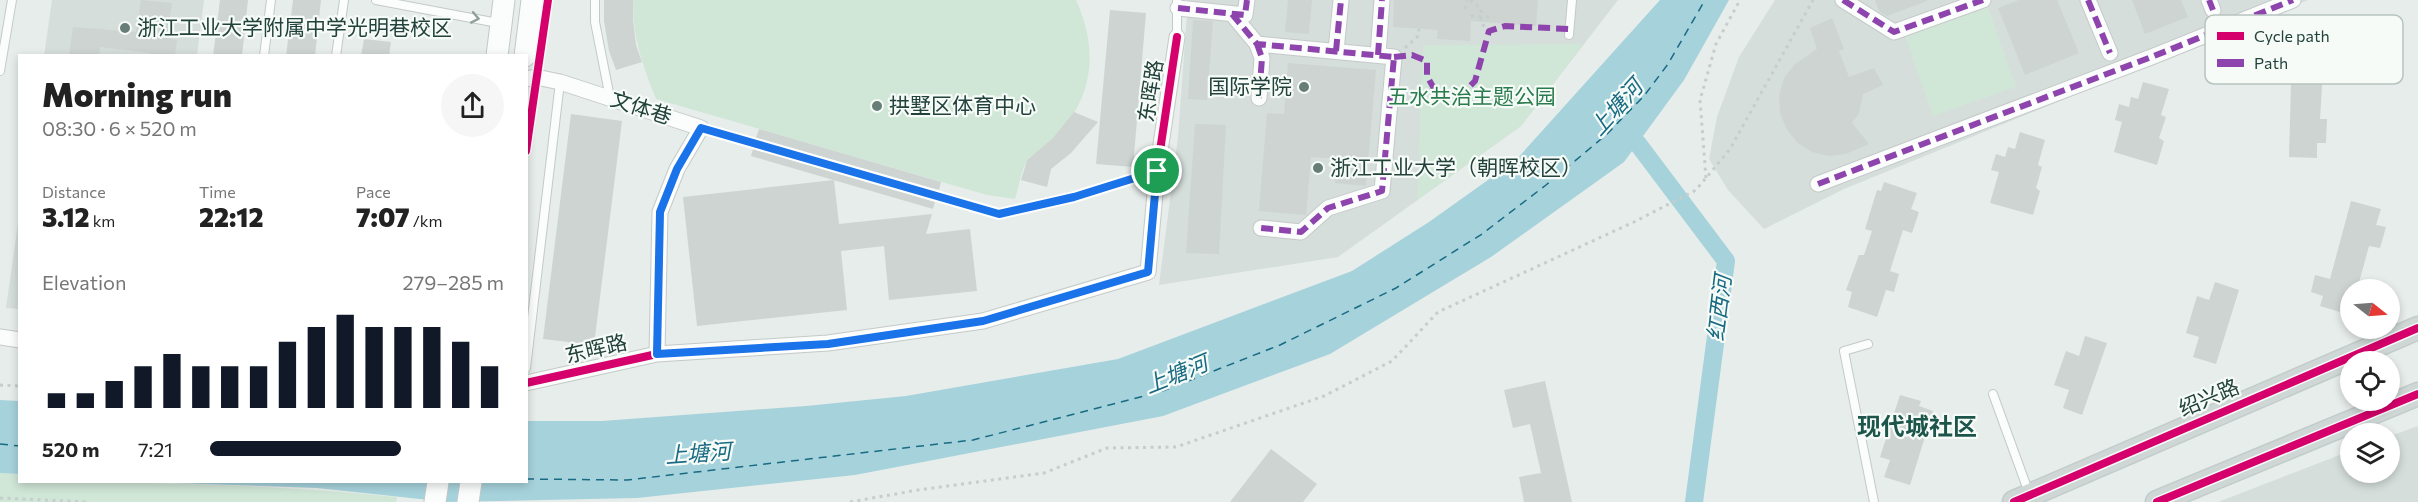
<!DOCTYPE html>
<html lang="en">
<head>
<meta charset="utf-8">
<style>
  body { margin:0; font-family:Commissioner,"Noto Sans SC",sans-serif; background:#f6f6f6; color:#222; height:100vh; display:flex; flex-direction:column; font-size:22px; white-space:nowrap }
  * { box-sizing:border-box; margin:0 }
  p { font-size:20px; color:#767676 }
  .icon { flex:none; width:33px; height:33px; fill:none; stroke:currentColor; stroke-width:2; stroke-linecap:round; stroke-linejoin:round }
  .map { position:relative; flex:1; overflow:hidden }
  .drawer { position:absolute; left:18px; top:54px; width:510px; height:429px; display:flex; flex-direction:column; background:#fff; border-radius:0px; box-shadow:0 3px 9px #0003 }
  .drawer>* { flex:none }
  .needle { width:39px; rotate:107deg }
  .fabs { position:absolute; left:2340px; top:279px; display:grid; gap:12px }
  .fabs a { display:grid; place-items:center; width:60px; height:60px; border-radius:50%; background:#fff; box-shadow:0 3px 9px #0003; font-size:30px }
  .pin { position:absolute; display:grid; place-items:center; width:51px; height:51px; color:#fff; margin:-26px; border:3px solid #fff; border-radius:50%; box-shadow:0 2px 6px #0007 }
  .round { display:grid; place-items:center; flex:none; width:63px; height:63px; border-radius:32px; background:#f6f6f6 }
  .overview { display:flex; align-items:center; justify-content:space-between; height:102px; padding:0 24px }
  h1 { font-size:33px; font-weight:800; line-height:45px }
  .stats { display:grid; grid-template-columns:repeat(3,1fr); gap:9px; height:102px; padding:6px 24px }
  .stats div { display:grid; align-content:center }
  .stats b { font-size:26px; font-weight:800 }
  .stats small { font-size:16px; font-weight:400 }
  .stats p { font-size:16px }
  .chart { height:168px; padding:12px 24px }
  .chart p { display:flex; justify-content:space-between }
  .chart svg { width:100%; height:108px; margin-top:6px; stroke:#111827; stroke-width:6 }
  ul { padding:0 24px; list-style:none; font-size:20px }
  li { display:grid; grid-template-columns:96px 72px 1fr; align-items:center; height:45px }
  li i { height:15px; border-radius:8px; background:#111827 }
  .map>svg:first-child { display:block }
  .built { fill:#d5deda }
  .green { fill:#d0e6d7 }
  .water { fill:#a6d2dc }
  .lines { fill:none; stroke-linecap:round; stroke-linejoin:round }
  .canal { stroke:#a6d2dc; stroke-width:18 }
  .ferry { stroke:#186b82; stroke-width:1.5; stroke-dasharray:8 6; stroke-linecap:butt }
  .building { fill:#ced4d2 }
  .service-casing { stroke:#c4cac8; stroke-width:10 }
  .minor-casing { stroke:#c4cac8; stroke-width:17 }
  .secondary-casing { stroke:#c2cac7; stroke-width:23 }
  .primary-casing { stroke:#c2ccc9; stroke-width:25 }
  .path { stroke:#c6cecd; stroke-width:3; stroke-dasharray:3 4.5; stroke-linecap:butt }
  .service { stroke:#fbfcfc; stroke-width:8 }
  .minor { stroke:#fbfcfc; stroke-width:15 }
  .secondary { stroke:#fbfcfc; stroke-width:21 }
  .primary { stroke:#ced7d5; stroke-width:22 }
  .quiet { stroke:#8e44ad; stroke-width:6; stroke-dasharray:12 6; stroke-linecap:butt }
  .cycleway-casing { stroke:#f6fbf8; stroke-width:11 }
  .cycleway { stroke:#d6006c; stroke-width:8 }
  .oneway { stroke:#8e9f9c }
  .route-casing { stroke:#fff; stroke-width:12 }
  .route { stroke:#1a73e8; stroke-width:8 }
  .poi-dot { fill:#677e78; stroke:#f6fbf8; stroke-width:2 }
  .labels { text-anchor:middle; stroke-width:4.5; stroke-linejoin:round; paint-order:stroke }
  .poi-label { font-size:21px; fill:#22423b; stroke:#f6fbf8; text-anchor:start }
  .street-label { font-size:21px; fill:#22423b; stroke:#f6fbf8 }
  .park-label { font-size:21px; fill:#2a7b4d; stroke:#f6fbf8 }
  .water-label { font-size:22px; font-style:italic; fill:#186b82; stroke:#f6fbf8 }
  .quarter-label { font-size:24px; font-weight:bold; fill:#1d554a; stroke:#f6fbf8 }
  .key { fill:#f6fbf8; stroke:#b6c4bf; stroke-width:1.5 }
  .key-label { font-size:16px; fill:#22423b }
</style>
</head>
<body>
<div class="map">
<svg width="2418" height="502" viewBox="0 0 2418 502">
  <rect width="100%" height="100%" fill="#e7edea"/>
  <!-- built -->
  <path class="built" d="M52,0H204L197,55L44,56Z
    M1188,0H1618L1521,126L1338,257L1159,285L1178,137Z
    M1775,0H2308L1844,189L1764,229L1728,190L1709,159L1717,117L1739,57Z
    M19,216L20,309H19L6,308Z
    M2418,426V502H2218L2350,451V472H2390V436Z"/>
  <!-- green -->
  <path class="green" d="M633,0H1076C1096,43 1096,91 1062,129C1055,136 1047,145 1039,151C1036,154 1030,156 1028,159C1022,167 1018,189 1015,199L987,195L656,99C643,66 632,36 633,0Z
    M1987,4L2016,87L1933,116L1904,34Z
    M1583,44L1521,126L1417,200L1423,45Z
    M0,473L19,474L20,482C146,482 271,484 397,497L396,502H0Z"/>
  <!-- water -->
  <path class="water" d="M1660,0H1729L1684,80L1624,162L1491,257L1330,354L1163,416L855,475L637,498L448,502L317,488L146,482H526L527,421H602L806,406L906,396L1118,359L1352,271L1429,222L1516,160Z
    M0,400L19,401V474L0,473Z"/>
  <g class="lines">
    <!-- canal -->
    <path class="canal" d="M1623,127L1638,144L1726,261L1694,502"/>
    <!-- ferry -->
    <path class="ferry" d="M0,444L20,446
      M526,479L627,480L973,440L1160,392L1280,345L1396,288L1482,234L1546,185L1606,135L1644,96L1668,64L1705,0"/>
  </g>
  <!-- building -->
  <path class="building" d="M141,0L172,3L167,38L177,40L175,56H150V53L100,47L99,56H69L73,27L136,32Z
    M220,0H248L242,56H213Z
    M293,0H321L315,56H286Z
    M604,0H633V19L636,45L642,62L616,70L609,51L604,21Z
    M1288,0H1312L1309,34L1285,32Z
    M1394,0H1538L1536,26L1471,21L1470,41L1437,39L1438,30L1393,27Z
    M1875,0H1927V1L1887,16L1879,11Z
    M2019,0H2057L2079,53L2025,75L1998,8Z
    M2132,0H2181L2188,17L2145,34Z
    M1110,10L1146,13L1133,167L1096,164Z
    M1832,18L1844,49L1839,51L1849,77L1874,68L1883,85L1863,94L1859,113L1852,123L1869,144L1846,154L1829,156L1812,152L1798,143L1787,130L1780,113L1779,96L1784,78L1795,64L1817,49L1810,28Z
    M1193,20L1213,21L1207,100L1188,99Z
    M2286,20L2315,21L2314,54H2324L2320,119H2327L2326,143H2317V158L2289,157L2291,83L2282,82L2283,71H2276V51L2283,52V42H2286Z
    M364,39L391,42L389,56H361Z
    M1288,63L1376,70L1366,186L1335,183L1337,159L1311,157L1306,215L1259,211L1267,113L1284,114Z
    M2143,82L2169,89L2161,115L2166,117L2159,138L2164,141L2157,165L2114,152L2122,122L2115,120L2119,104L2129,107L2131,97L2138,99Z
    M1074,112L1098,122L1071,153L1051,169L1047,187L1021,180L1027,160L1053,138Z
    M571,114L622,121L594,345L543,339Z
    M1195,124L1226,125L1219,254L1186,253Z
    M759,129L941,182L939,190L756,138Z
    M2020,132L2045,140L2038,165L2042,167L2036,188L2040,191L2033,215L1990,203L1999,172L1991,170L1996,154L2005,157L2008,147L2015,149Z
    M753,149L935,202L933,209L751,156Z
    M834,180L839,224L932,214L926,234L970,229L977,291L889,300L884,246L841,251L847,310L697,326L683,197Z
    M1884,182L1917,193L1911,209L1919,212L1912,233L1903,230L1890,271L1899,274L1894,292L1886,290L1877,317L1848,307L1852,292L1846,290L1859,255H1864L1872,231L1865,229L1877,190L1881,191Z
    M2351,201L2381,209L2376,225L2386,227L2380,248L2369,246L2357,290H2350V315L2320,306L2323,296L2311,292L2315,275L2330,279Z
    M2215,282L2239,290L2216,364L2193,357L2199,337L2186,333L2197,296L2209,300Z
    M2085,336L2107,343L2082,415L2063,408L2069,390L2054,385L2066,351L2079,356Z
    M1545,381L1572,502H1524L1519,477L1541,473L1530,424L1513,428L1504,390Z
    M1900,395L1921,401L1919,406L1933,411L1910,485L1884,477L1890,460L1880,457Z
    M1271,449L1317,484L1303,502H1230Z"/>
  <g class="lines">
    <!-- service casing -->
    <g class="service-casing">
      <path id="service" d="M376,0L498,23
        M595,0V22L610,98
        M1177,0V37
        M1569,35L1572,0
        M264,56L271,0
        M336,56L344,0
        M0,71L12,0
        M701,128L999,214L1074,197L1157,171
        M1868,344L1844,351L1874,502
        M526,368L560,82
        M1993,394L2029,493"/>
    </g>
    <!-- minor casing -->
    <g class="minor-casing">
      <path id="minor" d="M1843,0L1894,32L1983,0
        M2088,0L2110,53
        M2209,0L2213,10
        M1178,8L1245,15L1247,0
        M1232,14L1257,44L1394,57L1382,191L1328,208L1301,232L1261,228
        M1257,44L1262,58L1259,98
        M1336,51L1341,0
        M1378,55L1382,0
        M526,79L536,77L560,82L701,128L677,169L660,212L657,354
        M1818,184L2154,56L2293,0
        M0,337L20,340
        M526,383L657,354L828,343L983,321L1148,272L1157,171L1177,37"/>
    </g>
    <!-- secondary casing -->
    <g class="secondary-casing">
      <path id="secondary" d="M497,56L504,0
        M525,56L532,0
        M435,502L438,482
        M468,502L471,482"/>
    </g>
    <!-- primary casing -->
    <g class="primary-casing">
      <path id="primary" d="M2014,502L2418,328
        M2157,502L2418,394"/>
    </g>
    <!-- path -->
    <path class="path" d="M1470,0L1481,9V23L1489,31
      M1465,9L1467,0
      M1471,16L1491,17
      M1405,48L1418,36L1419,29
      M1706,178L1700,100L1716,44L1740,0
      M0,385L20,386
      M0,498L88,502
      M850,502L918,490L1044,473L1107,448L1176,447L1324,396L1392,361L1438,312L1634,222L1696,190L1730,149L1813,0"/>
    <!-- service -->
    <use href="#service" class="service"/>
    <!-- minor -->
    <use href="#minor" class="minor"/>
    <!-- secondary -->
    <use href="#secondary" class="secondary"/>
    <!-- primary -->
    <use href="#primary" class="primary"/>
    <!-- quiet -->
    <path class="quiet" d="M1843,0L1894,32L1983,0
      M2088,0L2110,53
      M2209,0L2213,10
      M1178,8L1245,15L1247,0
      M1232,14L1257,44L1394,57L1382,191L1328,208L1301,232L1261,228
      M1257,44L1262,58L1259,98
      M1336,51L1341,0
      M1378,55L1382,0
      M1394,57L1412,55L1427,61V76L1437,94L1460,96L1475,81L1489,31L1505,26L1569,29
      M1818,184L2154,56L2293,0"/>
    <!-- cycleway casing -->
    <g class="cycleway-casing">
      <path id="cycleway" d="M526,151L548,0
        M526,383L657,354L828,343L983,321L1148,272L1157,171L1177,37
        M2014,502L2418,328
        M2157,502L2418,394"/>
    </g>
    <!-- cycleway -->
    <use href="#cycleway" class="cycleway"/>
  </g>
  <!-- one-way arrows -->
  <defs><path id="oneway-chevron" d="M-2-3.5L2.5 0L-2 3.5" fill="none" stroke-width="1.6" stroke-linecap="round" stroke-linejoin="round" transform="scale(1.5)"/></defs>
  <use class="oneway" href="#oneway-chevron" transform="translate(475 18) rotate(11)"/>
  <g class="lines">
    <!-- route casing -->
    <g class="route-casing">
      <path id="route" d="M701,128L999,214L1074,197L1157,171L1148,272L983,321L828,344L657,354L660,212L677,169Z"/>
    </g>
    <!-- route -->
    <use href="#route" class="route"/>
  </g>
  <!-- markers -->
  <g class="poi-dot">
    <circle cx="125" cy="28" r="6"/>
    <circle cx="1304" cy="87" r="6"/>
    <circle cx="877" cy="106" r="6"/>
    <circle cx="1318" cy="168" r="6"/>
  </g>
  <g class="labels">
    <!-- poi labels -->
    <g class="poi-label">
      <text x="137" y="35">浙江工业大学附属中学光明巷校区</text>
      <text x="1292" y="94" text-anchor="end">国际学院</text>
      <text x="889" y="113">拱墅区体育中心</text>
      <text x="1330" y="175">浙江工业大学（朝晖校区）</text>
    </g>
    <!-- street labels -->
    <g class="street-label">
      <text transform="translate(1151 91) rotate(-81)" y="7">东晖路</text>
      <text transform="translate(641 108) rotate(18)" y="7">文体巷</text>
      <text transform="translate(596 349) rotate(-13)" y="7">东晖路</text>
      <text transform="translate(2209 398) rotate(-23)" y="7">绍兴路</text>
    </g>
    <!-- park labels -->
    <g class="park-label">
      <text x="1472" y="104">五水共治主题公园</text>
    </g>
    <!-- water labels -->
    <g class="water-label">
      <text transform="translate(1616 107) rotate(-48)" y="8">上塘河</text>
      <text transform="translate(1719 308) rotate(-83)" y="8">红西河</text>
      <text transform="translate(1176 374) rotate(-22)" y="8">上塘河</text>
      <text transform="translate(698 453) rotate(-4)" y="8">上塘河</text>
    </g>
    <!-- quarter labels -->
    <g class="quarter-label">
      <text x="1917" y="435">现代城社区</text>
    </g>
  </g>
  <!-- legend -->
  <rect x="2205" y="15" width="198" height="69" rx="9" class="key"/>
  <rect x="2217" y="32" width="27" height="8" fill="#d6006c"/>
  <rect x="2217" y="59" width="27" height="8" fill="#8e44ad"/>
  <g class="key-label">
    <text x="2254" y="42">Cycle path</text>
    <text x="2254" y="69">Path</text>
  </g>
</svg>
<div class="fabs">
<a><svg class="needle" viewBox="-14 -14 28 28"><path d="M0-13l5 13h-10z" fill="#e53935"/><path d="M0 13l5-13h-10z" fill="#767676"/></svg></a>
<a><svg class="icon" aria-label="locate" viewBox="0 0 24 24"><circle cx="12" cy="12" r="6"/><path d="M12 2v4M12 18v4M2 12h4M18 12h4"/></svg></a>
<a><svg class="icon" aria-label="layers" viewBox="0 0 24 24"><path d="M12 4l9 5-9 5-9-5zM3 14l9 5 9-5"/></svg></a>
</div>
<div class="pin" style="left:1157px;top:171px;background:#1e9e55"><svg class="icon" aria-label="arrive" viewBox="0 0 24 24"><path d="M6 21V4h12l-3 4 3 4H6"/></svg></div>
<section class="drawer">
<div class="overview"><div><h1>Morning run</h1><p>08:30 · 6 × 520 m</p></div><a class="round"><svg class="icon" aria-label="share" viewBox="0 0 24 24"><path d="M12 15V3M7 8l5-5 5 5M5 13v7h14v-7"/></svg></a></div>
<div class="stats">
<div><p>Distance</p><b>3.12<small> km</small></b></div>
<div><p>Time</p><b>22:12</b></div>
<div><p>Pace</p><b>7:07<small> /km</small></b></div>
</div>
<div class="chart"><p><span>Elevation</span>279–285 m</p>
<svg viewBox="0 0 160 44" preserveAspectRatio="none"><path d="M5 44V38M15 44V38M25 44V33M35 44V27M45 44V22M55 44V27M65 44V27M75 44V27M85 44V17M95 44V11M105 44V6M115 44V11M125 44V11M135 44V11M145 44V17M155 44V27"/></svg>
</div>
<ul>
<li><b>520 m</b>7:21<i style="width:65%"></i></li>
</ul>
</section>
</div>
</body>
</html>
